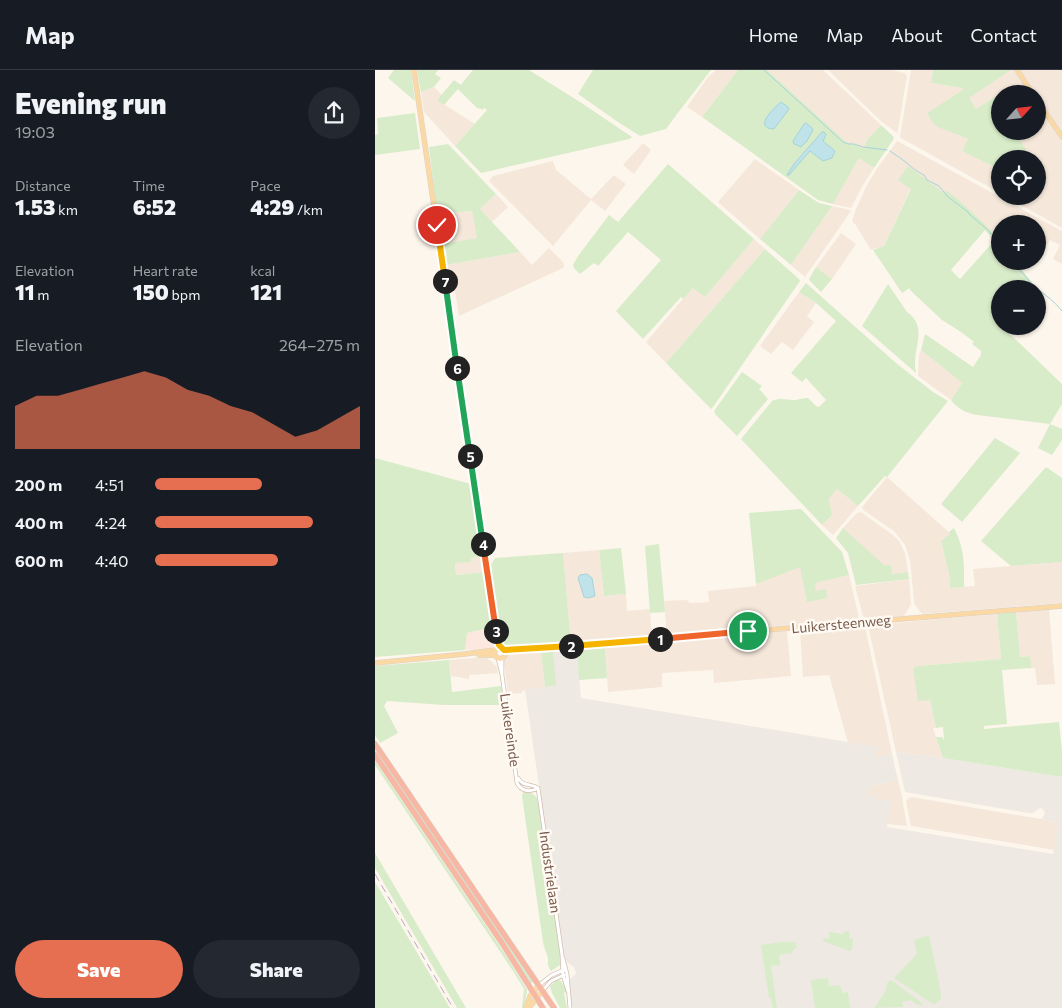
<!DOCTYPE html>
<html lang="en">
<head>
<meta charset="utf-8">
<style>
  body { margin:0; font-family:Commissioner,sans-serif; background:#242831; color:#f1f3f6; height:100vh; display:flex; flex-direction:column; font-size:19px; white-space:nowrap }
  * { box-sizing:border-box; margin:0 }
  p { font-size:16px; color:#9ea1a6 }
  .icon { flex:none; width:28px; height:28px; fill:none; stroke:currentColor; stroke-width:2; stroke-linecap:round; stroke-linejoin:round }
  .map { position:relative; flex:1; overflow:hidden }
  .side { display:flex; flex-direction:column; background:#171b24; width:375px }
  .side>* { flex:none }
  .needle { width:32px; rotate:63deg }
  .fabs { position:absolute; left:616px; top:15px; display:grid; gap:10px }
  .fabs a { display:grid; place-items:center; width:55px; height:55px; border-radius:50%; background:#171b24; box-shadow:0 1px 4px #0004; font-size:25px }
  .pin { position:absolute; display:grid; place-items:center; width:42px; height:42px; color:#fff; margin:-21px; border:2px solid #fff; border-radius:50%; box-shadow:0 1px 5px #0007 }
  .km { position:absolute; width:25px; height:25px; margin:-12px; border-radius:50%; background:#222; color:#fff; font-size:14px; line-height:25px; text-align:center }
  .round { display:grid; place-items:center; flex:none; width:52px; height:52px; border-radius:26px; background:#242831 }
  .overview { display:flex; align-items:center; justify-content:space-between; height:85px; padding:0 15px }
  h1 { font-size:28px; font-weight:800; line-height:38px }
  .metrics { display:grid; grid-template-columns:repeat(3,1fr); gap:8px; height:85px; padding:5px 15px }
  .metrics div { display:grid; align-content:center }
  .metrics b { font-size:21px; font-weight:800 }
  .metrics small { font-size:14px; font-weight:400 }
  .metrics p { font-size:14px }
  .chart { height:140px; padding:10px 15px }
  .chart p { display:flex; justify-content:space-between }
  .chart svg { width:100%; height:90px; margin-top:5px; fill:#e76f51; opacity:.7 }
  .cta { display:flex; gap:10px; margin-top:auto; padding:10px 15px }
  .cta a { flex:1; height:58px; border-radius:30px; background:#e76f51; color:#fff; font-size:20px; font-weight:800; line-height:58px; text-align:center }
  .cta a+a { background:#242831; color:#f1f3f6 }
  ul { padding:0 15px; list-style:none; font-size:16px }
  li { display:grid; grid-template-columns:80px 60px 1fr; align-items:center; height:38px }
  li i { height:12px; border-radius:6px; background:#e76f51 }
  header { display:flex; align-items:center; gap:30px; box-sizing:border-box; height:70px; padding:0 25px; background:#171b24; border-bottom:1px solid #363941 }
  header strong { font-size:24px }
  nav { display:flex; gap:28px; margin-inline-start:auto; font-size:18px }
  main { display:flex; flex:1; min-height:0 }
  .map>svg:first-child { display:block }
  .residential { fill:#f5e8da }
  .commercial { fill:#fde8e0 }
  .industrial { fill:#efe9e4 }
  .green { fill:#d8ecc9; fill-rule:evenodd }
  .water { fill:#bfe3e8; stroke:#a5d3da }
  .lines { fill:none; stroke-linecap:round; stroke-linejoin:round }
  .stream { stroke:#a5d3da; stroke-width:1 }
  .minor-casing { stroke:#d1beb0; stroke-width:4.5 }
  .major-casing { stroke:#dad1cd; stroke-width:5.5 }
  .highway-casing { stroke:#dad1cd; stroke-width:6 }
  .minor { stroke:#fff; stroke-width:3 }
  .major { stroke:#fbd9a5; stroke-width:4.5 }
  .highway { stroke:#f7b7a3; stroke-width:5 }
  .rail { stroke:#b9a8c9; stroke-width:1; stroke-dasharray:8 5; stroke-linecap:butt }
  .split-1-casing { stroke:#fff; stroke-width:10 }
  .split-2-casing { stroke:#fff; stroke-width:10 }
  .split-3-casing { stroke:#fff; stroke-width:10 }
  .split-4-casing { stroke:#fff; stroke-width:10 }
  .split-5-casing { stroke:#fff; stroke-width:10 }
  .split-6-casing { stroke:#fff; stroke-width:10 }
  .split-7-casing { stroke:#fff; stroke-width:10 }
  .split-8-casing { stroke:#fff; stroke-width:10 }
  .split-1 { stroke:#f0652b; stroke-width:6 }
  .split-2 { stroke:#f5b400; stroke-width:6 }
  .split-3 { stroke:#f5b400; stroke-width:6 }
  .split-4 { stroke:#f0652b; stroke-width:6 }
  .split-5 { stroke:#22a559; stroke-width:6 }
  .split-6 { stroke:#22a559; stroke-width:6 }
  .split-7 { stroke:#22a559; stroke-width:6 }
  .split-8 { stroke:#f5b400; stroke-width:6 }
  .labels { text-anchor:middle; stroke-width:5; stroke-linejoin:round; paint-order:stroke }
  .street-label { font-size:14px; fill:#7a5c4d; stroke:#fffaf3 }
</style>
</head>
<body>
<header>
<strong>Map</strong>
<nav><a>Home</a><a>Map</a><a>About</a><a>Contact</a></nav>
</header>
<main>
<section class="side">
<div class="overview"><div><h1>Evening run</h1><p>19:03</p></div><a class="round"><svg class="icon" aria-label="share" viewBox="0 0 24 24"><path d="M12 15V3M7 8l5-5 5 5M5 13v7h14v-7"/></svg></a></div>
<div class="metrics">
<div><p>Distance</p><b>1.53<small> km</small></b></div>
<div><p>Time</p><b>6:52</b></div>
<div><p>Pace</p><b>4:29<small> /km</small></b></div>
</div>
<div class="metrics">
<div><p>Elevation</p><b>11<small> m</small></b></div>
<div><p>Heart rate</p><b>150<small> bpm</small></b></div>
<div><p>kcal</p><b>121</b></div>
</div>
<div class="chart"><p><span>Elevation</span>264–275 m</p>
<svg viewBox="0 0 160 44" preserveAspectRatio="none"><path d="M0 44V23L10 18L20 18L30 15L40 12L50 9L60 6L70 9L80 15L90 18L100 23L110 26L120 32L130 38L140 35L150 29L160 23V44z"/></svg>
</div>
<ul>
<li><b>200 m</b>4:51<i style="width:52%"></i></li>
<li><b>400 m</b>4:24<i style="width:77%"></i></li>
<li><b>600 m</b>4:40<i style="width:60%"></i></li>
</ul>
<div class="cta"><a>Save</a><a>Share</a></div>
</section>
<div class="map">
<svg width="687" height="938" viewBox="0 0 687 938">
  <rect width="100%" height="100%" fill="#fdf6ec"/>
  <!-- residential -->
  <path class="residential" d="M341,0H363L327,47L312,37L333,7Z
    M392,0H448L506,55L492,70L489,78L471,73Z
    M453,0H516L530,3L532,6L523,60L522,63L507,52Z
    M536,0H558L556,13L587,18L589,20L552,44L563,56L593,69L587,81L625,100V123L526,68L525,66Z
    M636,0H639L655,24H625V33L621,26L601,39L593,28Z
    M645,0H687V63L663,26L662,24H661Z
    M59,17L67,25L62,29L69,35H70L100,54L80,76L49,42L46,22Z
    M663,35L687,72V158L630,126H662V89H648L653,85L640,61H662Z
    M522,71L687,161V194L678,189L685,175L675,170L667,183L663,179L662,154H625V171L613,158L533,96L536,118L509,176L496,180L480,154L477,151L481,139L491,117L501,100Z
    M268,73L276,80L259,104L248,95Z
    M484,88L499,98L488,115L476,138L458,134Z
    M380,89L424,120L385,169L343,132Z
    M178,91L181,100L216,129L239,105L251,114L230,141L216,130L178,176L114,111L118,106Z
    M121,124L133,137L117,152L105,139Z
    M457,136L475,140L476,141L430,207L416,195Z
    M97,141L103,168L68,174L62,144Z
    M466,163L481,174L457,209L441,197Z
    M379,169L390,179L291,293L271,272L318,217L330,227Z
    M174,178L188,192L189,196L188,198L84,246L79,215H73L71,195L145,182L157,195Z
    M424,222L441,233L432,246L439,252L418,280L407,272L396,284L385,276Z
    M546,280L587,313L576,330L543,306L544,285Z
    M512,407L576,464L566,472L574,504L575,518L600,516L598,499L687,492V533L547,544L540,535L539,531L535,490L530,475L519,461L488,440L487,437Z
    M462,419L483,436L458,465L447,455L457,445L454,429Z
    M486,442L519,466L524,471L530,483L533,502L517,504L468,458L482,443Z
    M224,480L229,526L251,524L252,541L275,539L277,567L196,574L188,483Z
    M106,487L109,502L81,505L80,493L96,492V488Z
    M425,496L433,531L441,521L439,513L474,505L484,548L479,550L462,551L292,565L289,531L312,530L315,533L334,532L333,521L381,516V514Z
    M534,509L536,534L529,546L496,549L491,548L488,546L480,516Z
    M674,539L680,614L662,615L660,598H657L655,586L645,587L641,542Z
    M622,544L626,589L543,596L538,598L555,630L561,658H558L568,688L521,682L494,560L495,555Z
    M489,554L491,561L517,684L499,688L502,677L473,673L454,605L428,607L425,560Z
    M412,560L416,606L339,613L338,600L287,603V617L233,622L230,575Z
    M166,581L170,617L147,621V623L133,624L129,591L130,588L133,585L138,584Z
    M111,587L122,597L123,603L94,605V609L76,606L74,590Z
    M523,710L527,727L532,756L512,754L516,732L500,729L501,726H492L494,717Z
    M537,727L683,752L679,780L536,756L531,732L533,728Z"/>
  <!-- commercial -->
  <path class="commercial" d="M117,557L119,576L116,579L90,580L92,563Z"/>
  <!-- industrial -->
  <path class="industrial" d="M202,578L206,628L503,677L499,688L517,684L523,710L494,717L492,726H501V729L516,731L512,757L678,784L683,752L667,749L670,743L668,739L665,738L658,743H653L530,722L521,682L568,688L687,707V938H197L194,913L195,909L201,904L199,897L193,893L189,885L150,620L180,615L178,580Z"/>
  <!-- green -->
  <path class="green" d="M19,0H36L40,31L13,8Z
    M42,0H63L60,4L66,8L59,17L46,22Z
    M98,0H154L205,32L257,67L254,69L106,103L80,76L112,40L109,38L107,40L105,38L103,39L83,19L69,35L62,30L79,10L86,15L88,12Z
    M218,0H336L302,44L291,59L265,66L243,52L203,24Z
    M363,0H392L471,72L489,78L492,70L506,55L519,67L518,70L499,98L484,88L458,134L443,130L327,47Z
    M558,0H636L594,28L601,39L621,26L625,33V61H640L654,85L648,89H625V100L587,81L593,69L563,57L558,53L552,43L588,20L587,18L556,13Z
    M40,43L45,79L0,85V65L3,64L2,48Z
    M73,74L121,124L105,139L145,182L71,195L68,174L102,168L97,141L62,144L54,77Z
    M293,94L379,169L330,227L318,218L308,229L306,227L268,269L241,241L286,190L253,162L223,196L219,193L205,204L199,198L198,195L203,186L234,145L243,152Z
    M533,96L569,123L571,120C591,135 609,153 625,171V191H640L657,213L670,224L663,232L662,219H625V256H633L637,259L634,263L687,314V334L675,354L687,359V370L677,385L663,378L675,354L602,345C591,343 583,339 576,330L587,313L546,280L550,264L598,297L606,285V281L597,274L599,272L586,262L567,250L535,220V218L527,223L498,180L509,176L536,119L523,110ZM610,160L619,171L585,209L576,200Z
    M424,120L444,133L457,136L416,195L385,169Z
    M390,179L424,209L425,211L338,337L336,339L291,293Z
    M441,197L457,209L446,222L435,211L434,209Z
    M431,213L521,293L558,322L573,331L512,407L510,406L483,436L462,419L454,429L457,445L447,455L366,369L397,331C405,327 412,330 421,330C425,329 429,328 433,328L441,336L444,337L451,330L431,308L427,312L416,303L461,251L441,233L424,222Z
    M513,214L532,242C551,255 541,273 540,291C540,295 540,299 541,303L487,256Z
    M367,302L387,316L384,319L393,329L362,366L341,345L339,341Z
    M620,368L645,383L587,452L566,434Z
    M0,388L96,414L106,487L96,488V492L80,493L81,505L109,502L117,557L92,563L90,580L0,587Z
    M671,397L687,408V492L636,496L606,471Z
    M426,439L467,482L474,505L440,513L441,521L451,519L452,528L432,532L425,497L381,514L374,443Z
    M468,458L509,495H516L517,504L533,502L534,509L481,515L473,483L461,468Z
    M579,458C590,480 589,494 589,517L575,518L574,504L566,471L575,464L574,462Z
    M284,474L290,542L275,543L270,476Z
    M246,478L251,524L229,526L224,480Z
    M188,483L196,574L131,577L127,575L124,569L114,498L120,488Z
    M641,542L645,587L655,586L657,598L627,600L632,654L609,656V659L684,652L687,682V707L568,688L561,667H567L569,670L568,657L561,658L555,630L543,631L538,598L543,596L626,589L622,544Z
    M230,575L232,608L204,610L202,578Z
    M178,580L181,615L170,617L166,581Z
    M74,590L77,622L126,616L129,635H69L12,631L9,636L23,663L5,673L0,665V596Z
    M0,676L159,910L156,914L0,681Z
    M0,691L132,887L152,920L149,938H147L149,919L140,904L0,695Z
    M151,721C163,725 162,728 165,739L186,888L185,895L176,901C170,892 175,892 172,885C170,880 169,877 168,872L147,726L148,722Z
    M0,783L91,938H82L0,798Z
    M0,812L75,938H0Z
    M469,861L475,862L474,868L478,869L477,879L475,881L450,872L447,868L454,869V862L468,864Z
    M554,865L566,923V929L560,934H558L519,908L542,884L539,870Z
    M407,872H420L422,878H420L415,885L413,883L405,885L404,887L406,895L396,896L402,938H398L396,928H394L386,875Z
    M453,908L454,916L465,915L468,923L473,922L475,938H440L436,910Z
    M182,910L186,911L190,918L191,922L189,923L192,938H185L177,923L175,916Z
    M516,910L546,932L548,935H543L535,930L527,932L528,937L499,938L510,922L512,913Z"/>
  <!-- water -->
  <path class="water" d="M406,32L413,37L414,39L399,59C377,58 400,37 406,32Z
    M431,53L436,57L438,60L432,71L426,77L419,74L418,71L429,54Z
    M447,62H449L451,65L448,71L460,81L457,88L448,91L435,81L414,105H412L419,94Z
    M212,504L217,508L220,526L213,528L209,527L203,508L205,505Z"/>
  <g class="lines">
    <!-- stream -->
    <path class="stream" d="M389,0L468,72L473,74H479L488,77L512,80
      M515,81L528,90L540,100L549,105L552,110L564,116L572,126L593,142L594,144L613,160L625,174
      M638,191L642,197L662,219
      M662,219C671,225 680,232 687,241"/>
    <!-- minor casing -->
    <g class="minor-casing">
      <path id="minor" d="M123,588L127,605L142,713C146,721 155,723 163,718
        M127,605V588
        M143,708C148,717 156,713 163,718
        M163,718L187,885L188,905L193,921
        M188,888L192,904L195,938
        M164,915L177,905L189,900
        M168,920L176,911L189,905"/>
    </g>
    <!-- major casing -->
    <g class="major-casing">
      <path id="major" d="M39,0L117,533L121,566L122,578
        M642,0L658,24
        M662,30L687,67
        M119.5 583a5.5 5.5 0 1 1 11 0a5.5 5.5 0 1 1-11 0Z
        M129,580L155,579L687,536
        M104,585H120
        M0,593L90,584L120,580
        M151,938L155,926L164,915
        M154,938L168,920"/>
    </g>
    <!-- highway casing -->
    <g class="highway-casing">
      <path id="highway" d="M0,674L179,938
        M0,685L127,873L168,938"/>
    </g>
    <!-- minor -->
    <use href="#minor" class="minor"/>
    <!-- major -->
    <use href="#major" class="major"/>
    <!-- highway -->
    <use href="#highway" class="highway"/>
    <!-- rail -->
    <path class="rail" d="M0,804L78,938"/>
  </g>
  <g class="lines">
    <!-- split-1 casing -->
    <g class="split-1-casing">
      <path id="split-1" d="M285,569L373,561"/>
    </g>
    <!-- split-2 casing -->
    <g class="split-2-casing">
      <path id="split-2" d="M196,576L285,569"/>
    </g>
    <!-- split-3 casing -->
    <g class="split-3-casing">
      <path id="split-3" d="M121,561L124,575L129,580L196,576"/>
    </g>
    <!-- split-4 casing -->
    <g class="split-4-casing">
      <path id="split-4" d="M108,474L121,561"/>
    </g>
    <!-- split-5 casing -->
    <g class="split-5-casing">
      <path id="split-5" d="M95,386L108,474"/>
    </g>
    <!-- split-6 casing -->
    <g class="split-6-casing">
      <path id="split-6" d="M82,298L95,386"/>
    </g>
    <!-- split-7 casing -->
    <g class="split-7-casing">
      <path id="split-7" d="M70,211L82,298"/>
    </g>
    <!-- split-8 casing -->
    <g class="split-8-casing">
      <path id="split-8" d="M62,155L70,211"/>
    </g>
    <!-- split-1 -->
    <use href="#split-1" class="split-1"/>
    <!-- split-2 -->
    <use href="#split-2" class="split-2"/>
    <!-- split-3 -->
    <use href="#split-3" class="split-3"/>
    <!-- split-4 -->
    <use href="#split-4" class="split-4"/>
    <!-- split-5 -->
    <use href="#split-5" class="split-5"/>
    <!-- split-6 -->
    <use href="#split-6" class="split-6"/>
    <!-- split-7 -->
    <use href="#split-7" class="split-7"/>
    <!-- split-8 -->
    <use href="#split-8" class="split-8"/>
  </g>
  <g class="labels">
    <!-- street labels -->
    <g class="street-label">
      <text transform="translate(466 554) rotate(-5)" y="5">Luikersteenweg</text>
      <text transform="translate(135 660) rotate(82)" y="5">Luikereinde</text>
      <text transform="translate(175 802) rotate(82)" y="5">Industrielaan</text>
    </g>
  </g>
</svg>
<div class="fabs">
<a><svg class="needle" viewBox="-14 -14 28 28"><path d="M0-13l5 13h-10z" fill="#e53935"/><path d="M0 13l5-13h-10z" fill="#9ea1a6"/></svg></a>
<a><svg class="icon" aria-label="locate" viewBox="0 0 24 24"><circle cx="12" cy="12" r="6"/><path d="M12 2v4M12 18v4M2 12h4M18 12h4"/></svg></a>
<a>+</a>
<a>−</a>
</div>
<div class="pin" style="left:373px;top:561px;background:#1e9e55"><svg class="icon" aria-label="arrive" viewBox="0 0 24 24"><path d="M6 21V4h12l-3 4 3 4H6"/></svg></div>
<div class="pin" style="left:62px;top:155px;background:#d93025"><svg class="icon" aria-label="check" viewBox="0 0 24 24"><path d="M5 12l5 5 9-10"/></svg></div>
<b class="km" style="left:285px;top:569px">1</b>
<b class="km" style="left:196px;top:576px">2</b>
<b class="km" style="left:121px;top:561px">3</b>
<b class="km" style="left:108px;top:474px">4</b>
<b class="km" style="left:95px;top:386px">5</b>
<b class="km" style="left:82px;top:298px">6</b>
<b class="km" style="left:70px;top:211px">7</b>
</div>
</main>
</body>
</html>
